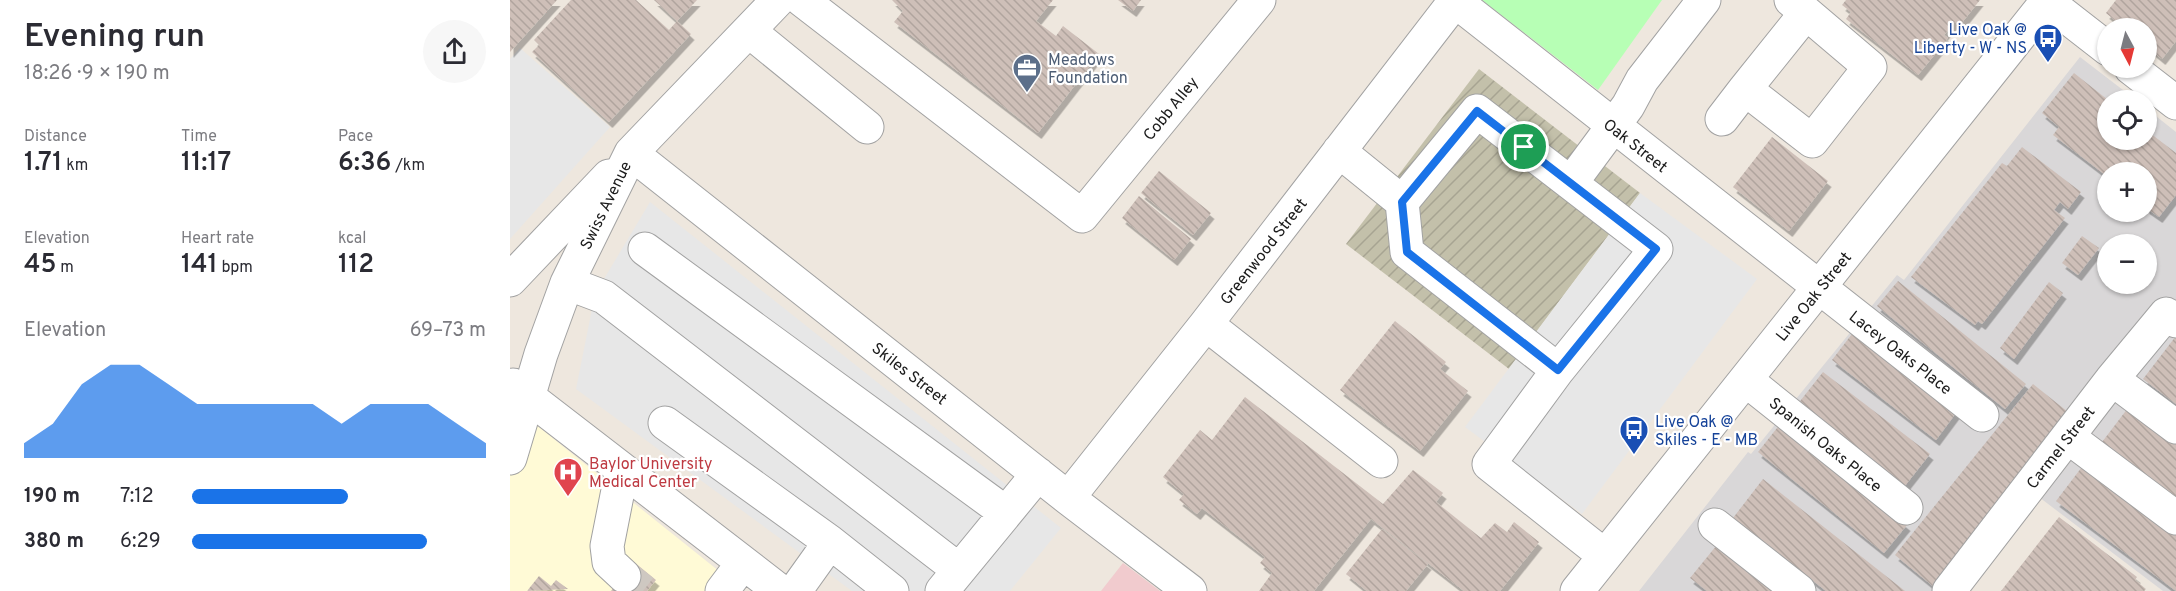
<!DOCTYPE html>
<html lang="en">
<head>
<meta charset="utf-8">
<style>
  body { margin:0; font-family:Overpass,sans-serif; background:#f7f7f7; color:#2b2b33; height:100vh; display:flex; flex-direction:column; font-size:22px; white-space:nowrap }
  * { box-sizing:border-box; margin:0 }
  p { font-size:20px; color:#7c7c81 }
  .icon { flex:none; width:33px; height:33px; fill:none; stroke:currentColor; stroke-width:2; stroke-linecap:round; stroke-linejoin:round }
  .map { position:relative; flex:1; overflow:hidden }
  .side { display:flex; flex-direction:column; background:#fff; width:510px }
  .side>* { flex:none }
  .needle { width:39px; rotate:173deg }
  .controls { position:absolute; left:1587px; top:18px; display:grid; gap:12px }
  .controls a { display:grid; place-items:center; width:60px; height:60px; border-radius:50%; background:#fff; box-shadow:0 2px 4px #0004; font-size:30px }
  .pin { position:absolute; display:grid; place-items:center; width:51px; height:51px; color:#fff; margin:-26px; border:3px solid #fff; border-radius:50%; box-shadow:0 2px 6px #0007 }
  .round { display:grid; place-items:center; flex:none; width:63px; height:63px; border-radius:32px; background:#f7f7f7 }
  .headline { display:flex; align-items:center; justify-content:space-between; height:102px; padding:0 24px }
  h1 { font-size:33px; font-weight:600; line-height:45px }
  .stats { display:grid; grid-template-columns:repeat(3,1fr); gap:9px; height:102px; padding:6px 24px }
  .stats div { display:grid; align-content:center }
  .stats b { font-size:26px; font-weight:600 }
  .stats small { font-size:16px; font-weight:400 }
  .stats p { font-size:16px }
  .chart { height:168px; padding:12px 24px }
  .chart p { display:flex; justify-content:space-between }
  .chart svg { width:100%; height:108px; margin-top:6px; fill:#1a73e8; opacity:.7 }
  ul { padding:0 24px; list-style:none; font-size:20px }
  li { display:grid; grid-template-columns:96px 72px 1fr; align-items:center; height:45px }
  li i { height:15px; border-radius:8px; background:#1a73e8 }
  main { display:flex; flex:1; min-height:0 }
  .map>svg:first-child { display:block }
  .residential { fill:#d9d7d8; fill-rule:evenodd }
  .commercial { fill:#f1cbce }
  .education { fill:#fffad6 }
  .construction { fill:url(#construction-furrows) }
  .park { fill:#b7ffb5 }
  .parking { fill:#e7e7e7 }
  .building { fill:url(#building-back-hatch); filter:url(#shadow) }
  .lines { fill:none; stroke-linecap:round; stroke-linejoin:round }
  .minor-tunnel { stroke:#cec8c1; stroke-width:33; stroke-dasharray:33 16; stroke-linecap:butt }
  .minor-casing { stroke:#a2a2a2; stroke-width:35 }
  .minor { stroke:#fff; stroke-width:33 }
  .route-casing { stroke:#fff; stroke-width:12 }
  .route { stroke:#1a73e8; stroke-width:8 }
  .labels { text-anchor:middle; stroke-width:4.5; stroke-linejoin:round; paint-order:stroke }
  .transit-label { font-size:16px; fill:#164399; stroke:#fff; text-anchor:end }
  .service-label { font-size:16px; fill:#4e5e75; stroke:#fff; text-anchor:start }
  .street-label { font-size:16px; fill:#1b1b1b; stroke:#fff }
  .health-label { font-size:16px; fill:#be3a42; stroke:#fff; text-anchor:start }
</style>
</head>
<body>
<main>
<section class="side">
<div class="headline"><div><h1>Evening run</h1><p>18:26 · 9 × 190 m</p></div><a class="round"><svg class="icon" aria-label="share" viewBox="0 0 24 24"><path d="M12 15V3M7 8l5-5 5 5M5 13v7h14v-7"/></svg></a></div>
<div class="stats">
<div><p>Distance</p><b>1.71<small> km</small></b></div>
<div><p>Time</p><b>11:17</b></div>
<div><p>Pace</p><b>6:36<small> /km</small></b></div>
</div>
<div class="stats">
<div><p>Elevation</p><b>45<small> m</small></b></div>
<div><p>Heart rate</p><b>141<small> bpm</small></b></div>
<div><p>kcal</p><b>112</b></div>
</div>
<div class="chart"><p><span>Elevation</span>69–73 m</p>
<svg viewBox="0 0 160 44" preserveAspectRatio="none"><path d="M0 44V38L10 30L20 14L30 6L40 6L50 14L60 22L70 22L80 22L90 22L100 22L110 30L120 22L130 22L140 22L150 30L160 38V44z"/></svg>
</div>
<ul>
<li><b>190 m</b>7:12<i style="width:53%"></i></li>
<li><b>380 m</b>6:29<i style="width:80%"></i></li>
</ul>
</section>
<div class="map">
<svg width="1666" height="591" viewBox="0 0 1666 591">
  <defs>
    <pattern id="construction-furrows" width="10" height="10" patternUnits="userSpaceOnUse" patternTransform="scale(1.5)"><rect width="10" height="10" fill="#c3c0aa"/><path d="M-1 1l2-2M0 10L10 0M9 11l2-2" fill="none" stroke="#a7a492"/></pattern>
    <pattern id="building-back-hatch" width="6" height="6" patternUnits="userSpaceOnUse" patternTransform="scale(1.5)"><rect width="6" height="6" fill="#cebfb8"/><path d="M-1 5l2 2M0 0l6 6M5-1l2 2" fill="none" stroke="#b0a49e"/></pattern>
    <filter id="shadow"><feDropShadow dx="3.5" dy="6" stdDeviation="0" flood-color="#0004"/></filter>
  </defs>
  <rect width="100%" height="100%" fill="#eee7de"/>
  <!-- residential -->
  <path class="residential" d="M1570,57L1626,100H1598V140H1636L1637,109L1666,132V591H1653L1513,485L1430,591H1129L1238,452L1241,454L1387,275L1394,280ZM1598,172H1636V212H1598ZM1598,244H1636V284H1598Z"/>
  <!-- commercial -->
  <path class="commercial" d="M613,563L650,591H591Z"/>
  <!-- education -->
  <path class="education" d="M0,404L234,591H0Z"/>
  <!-- construction -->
  <path class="construction" d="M969,69L1130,193L999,369L836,244Z"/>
  <!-- park -->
  <path class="park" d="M972,0H1152L1088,90Z"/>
  <!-- parking -->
  <path class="parking" d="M10,48L100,127L0,239V59Z
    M1130,193L1247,279L1072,514L955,427Z
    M140,202L551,528L500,591H342L66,389L85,294Z"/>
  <!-- building -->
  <path class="building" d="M0,0H47L0,52Z
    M61,0H126L159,30L167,21L181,34L99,122L22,52L29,45L24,40Z
    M144,0H187L167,21Z
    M382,0H543L526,21L546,36L553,26L589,54L528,133L384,22L393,11Z
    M608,0H631L623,11Z
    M1336,0H1470L1450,25L1445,22L1434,35L1438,38L1408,75L1336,19L1341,12L1332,5Z
    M1606,0H1666V41L1652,59L1636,46V28H1614L1596,13Z
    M1564,73L1598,100V140H1636V130L1666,153V195L1649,217L1636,208V172H1598V177L1543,135L1549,127L1532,113Z
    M1262,137L1318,181L1279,231L1223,187Z
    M1512,147L1571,192L1558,209L1550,202L1544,210L1555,218L1472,324L1468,321L1465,325L1401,277L1492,163L1497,166Z
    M649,171L701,213L683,235L631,193Z
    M629,196L681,239L664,260L612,218Z
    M1572,236L1589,248L1568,275L1552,263Z
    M1388,281L1516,384L1495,409L1367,306Z
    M1539,282L1553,293L1504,359L1490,348Z
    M885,321L936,362L930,369L958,391L910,451L830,390Z
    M1345,330L1449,409L1426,440L1322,360Z
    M1666,336V404L1633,379Z
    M1313,372L1420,454L1394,487L1287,405Z
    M1523,384L1563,416L1424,587L1385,555Z
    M735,397L873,504L903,470L933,493L926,502L971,538L985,523L997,532L1004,522L1029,542L990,591H954L861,519L804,591H749L762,573L750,563L755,557L692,508L687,514L669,500L674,494L653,477L690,430L702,440Z
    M1621,404L1666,437V504L1589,446Z
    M1271,423L1397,525L1374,553L1248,452Z
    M1578,459L1666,526V591L1546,501Z
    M1253,479L1395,591H1316L1223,518Z
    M1549,517L1627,577L1625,580L1636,589L1634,591H1491Z
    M872,529L918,564L896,591H857L836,574Z
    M1211,540L1276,591H1197L1180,578Z
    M124,562L146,580L137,591H101Z
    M29,576L41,586L46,580L58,589L17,591Z"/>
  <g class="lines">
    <!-- minor-tunnel -->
    <path class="minor-tunnel" d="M114,576L133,591"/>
    <!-- minor casing -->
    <g class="minor-casing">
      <path id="minor" d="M292,0L572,216L749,0
        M944,0L1472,415
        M1281,0L1360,67L1302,141L1235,89L1296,13
        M1535,0L1598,49
        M239,31L357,127
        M1621,68L1666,103
        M1212,119L1235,89
        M829,151L892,202L897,252L1048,370L979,464L1095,556
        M121,153L558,498L680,591
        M1061,183L1118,106L1132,80L1194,0
        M892,202L967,111L1146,249L1048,370
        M135,249L496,513
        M0,280L99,176
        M57,283L94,297L449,570
        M696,324L871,461
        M1602,379L1666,427
        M1236,380L1396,508
        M3,385L270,591
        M155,423L320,542L382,591
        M1558,437L1666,518
        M0,458L31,354L57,283L121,153L268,0
        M112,470L97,546L99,562L114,576
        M558,498L696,324L945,1
        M1205,525L1289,591
        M212,591L233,563
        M285,591L320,542
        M432,591L528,474
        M1067,591L1538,0
        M1439,591L1602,379L1656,314L1666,321"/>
    </g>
    <!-- minor -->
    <use href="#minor" class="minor"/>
  </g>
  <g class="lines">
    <!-- route casing -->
    <g class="route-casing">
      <path id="route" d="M967,111L1146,249L1048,370L897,252L892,202Z"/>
    </g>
    <!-- route -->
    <use href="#route" class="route"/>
  </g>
  <!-- icons -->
  <defs>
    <g id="bus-pin" transform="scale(1.5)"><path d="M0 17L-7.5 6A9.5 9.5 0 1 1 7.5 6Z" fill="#1a4fb4" stroke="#fff"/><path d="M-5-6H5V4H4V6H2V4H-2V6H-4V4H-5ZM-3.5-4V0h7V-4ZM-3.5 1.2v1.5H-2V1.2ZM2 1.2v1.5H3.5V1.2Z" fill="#fff"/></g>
    <g id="office-pin" transform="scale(1.5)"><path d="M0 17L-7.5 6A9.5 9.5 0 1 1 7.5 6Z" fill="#5c6f8a" stroke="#fff"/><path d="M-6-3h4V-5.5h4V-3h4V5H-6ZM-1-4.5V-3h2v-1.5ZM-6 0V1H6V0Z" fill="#fff"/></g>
    <g id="hospital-pin" transform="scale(1.5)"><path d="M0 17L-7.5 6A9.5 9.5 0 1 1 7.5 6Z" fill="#e0444e" stroke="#fff"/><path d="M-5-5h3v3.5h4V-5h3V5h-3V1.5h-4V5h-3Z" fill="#fff"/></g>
  </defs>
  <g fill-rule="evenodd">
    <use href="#bus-pin" x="1538" y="38"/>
    <use href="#office-pin" x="517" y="68"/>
    <use href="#bus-pin" x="1124" y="430"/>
    <use href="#hospital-pin" x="58" y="472"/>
  </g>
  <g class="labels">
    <!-- transit labels -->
    <g class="transit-label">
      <text x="1517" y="35">Live Oak @<tspan x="1517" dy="18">Liberty - W - NS</tspan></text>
      <text x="1145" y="427" text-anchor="start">Live Oak @<tspan x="1145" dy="18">Skiles - E - MB</tspan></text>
    </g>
    <!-- service labels -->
    <g class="service-label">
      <text x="538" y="65">Meadows<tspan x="538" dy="18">Foundation</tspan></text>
    </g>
    <!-- street labels -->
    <g class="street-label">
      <text transform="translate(660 108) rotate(-51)" y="6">Cobb Alley</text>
      <text transform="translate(1126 145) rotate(38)" y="6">Oak Street</text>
      <text transform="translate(95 205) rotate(-64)" y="6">Swiss Avenue</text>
      <text transform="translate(753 251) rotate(-52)" y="6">Greenwood Street</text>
      <text transform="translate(1303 296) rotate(-51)" y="6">Live Oak Street</text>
      <text transform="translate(1391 352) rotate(38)" y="6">Lacey Oaks Place</text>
      <text transform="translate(400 373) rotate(38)" y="6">Skiles Street</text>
      <text transform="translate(1316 444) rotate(39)" y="6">Spanish Oaks Place</text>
      <text transform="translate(1550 447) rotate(-52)" y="6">Carmel Street</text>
    </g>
    <!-- health labels -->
    <g class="health-label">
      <text x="79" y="469">Baylor University<tspan x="79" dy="18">Medical Center</tspan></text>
    </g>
  </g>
</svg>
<div class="controls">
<a><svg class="needle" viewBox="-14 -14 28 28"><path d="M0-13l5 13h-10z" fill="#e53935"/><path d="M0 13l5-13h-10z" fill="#7c7c81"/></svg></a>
<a><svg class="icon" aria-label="locate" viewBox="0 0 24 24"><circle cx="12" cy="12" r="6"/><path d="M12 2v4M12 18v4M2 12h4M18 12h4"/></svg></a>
<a>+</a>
<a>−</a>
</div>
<div class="pin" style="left:1014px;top:147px;background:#1e9e55"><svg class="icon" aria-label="arrive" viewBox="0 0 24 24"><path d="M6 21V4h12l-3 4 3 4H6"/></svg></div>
</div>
</main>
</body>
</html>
